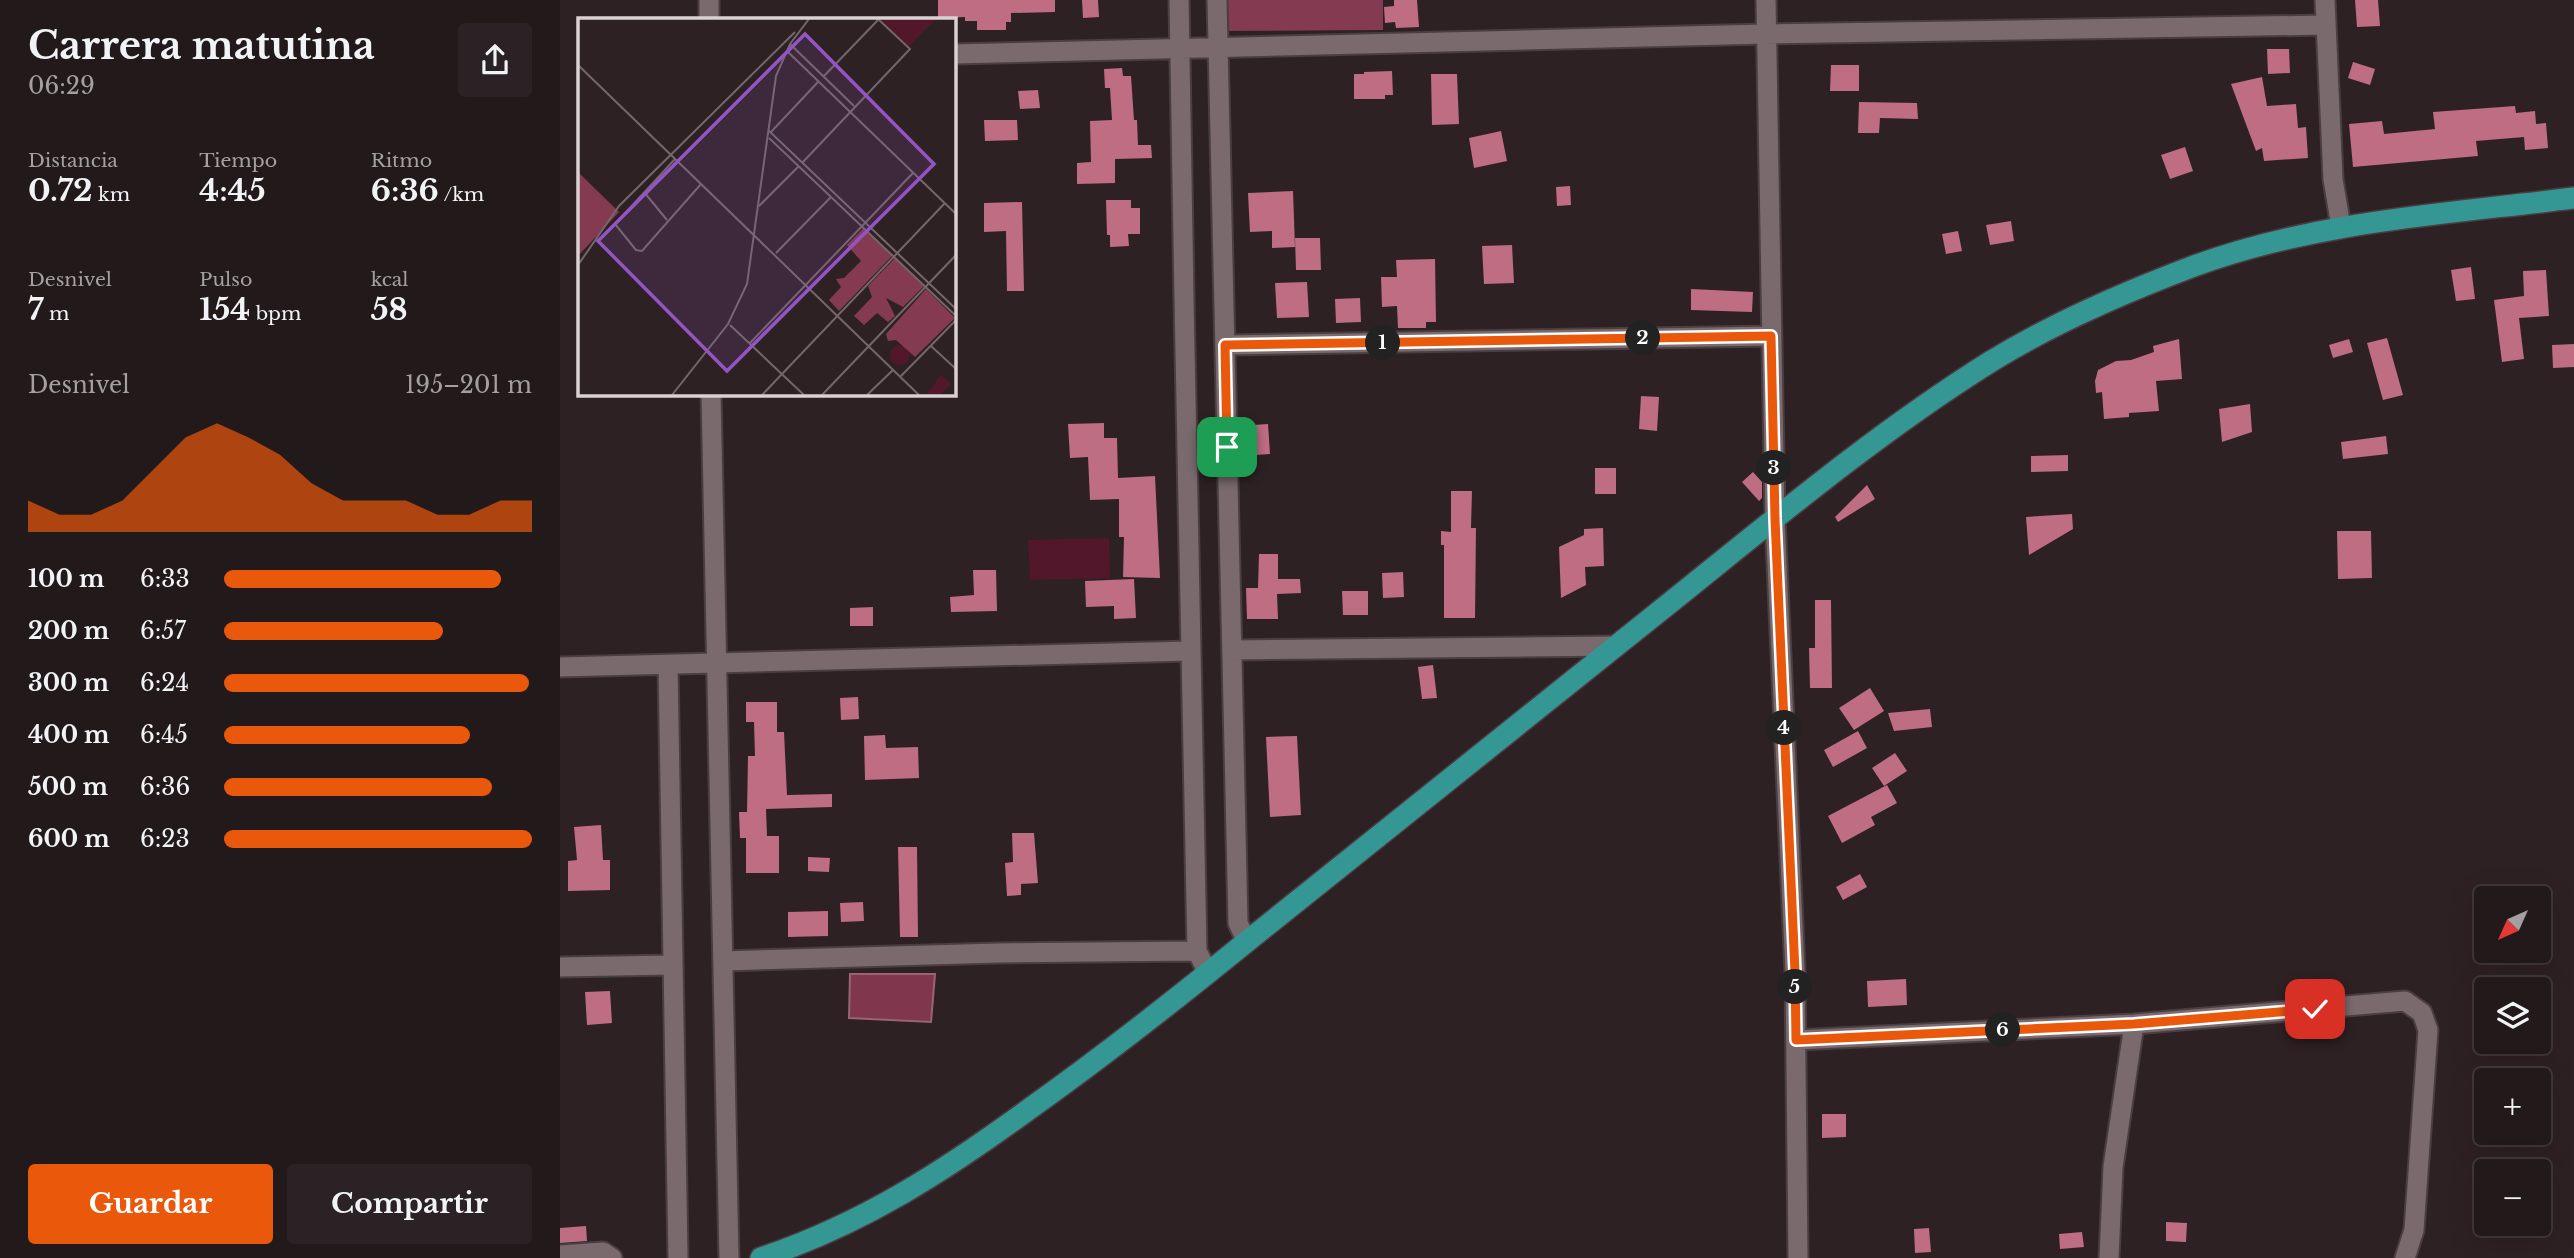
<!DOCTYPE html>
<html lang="es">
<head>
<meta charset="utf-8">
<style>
  body { margin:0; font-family:"Libre Baskerville",serif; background:#2a2224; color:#f1f3f6; height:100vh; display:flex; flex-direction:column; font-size:26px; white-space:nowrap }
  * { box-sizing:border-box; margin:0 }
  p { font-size:23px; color:#a2a0a3 }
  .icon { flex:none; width:38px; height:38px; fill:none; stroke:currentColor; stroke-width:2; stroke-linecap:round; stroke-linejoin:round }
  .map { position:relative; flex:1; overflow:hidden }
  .details { display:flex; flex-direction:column; background:#22191b; width:560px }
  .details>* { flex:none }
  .needle { width:46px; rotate:225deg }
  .buttons { position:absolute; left:1914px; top:886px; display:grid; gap:14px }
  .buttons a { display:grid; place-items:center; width:77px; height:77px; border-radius:7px; background:#22191b; box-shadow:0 7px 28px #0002,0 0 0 2px #3f383a; font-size:35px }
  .pin { position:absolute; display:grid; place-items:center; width:60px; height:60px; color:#fff; margin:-30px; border-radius:14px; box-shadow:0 4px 10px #0006 }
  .km { position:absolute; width:35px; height:35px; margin:-18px; border-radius:50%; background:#222; color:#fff; font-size:19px; line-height:35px; text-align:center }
  .round { display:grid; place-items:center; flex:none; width:74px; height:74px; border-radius:7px; background:#2a2224 }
  .headline { display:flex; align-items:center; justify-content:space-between; height:119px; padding:0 28px }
  h1 { font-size:38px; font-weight:700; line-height:52px }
  .figures { display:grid; grid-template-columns:repeat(3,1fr); gap:10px; height:119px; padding:7px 28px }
  .figures div { display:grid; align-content:center }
  .figures b { font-size:30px; font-weight:700 }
  .figures small { font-size:19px; font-weight:400 }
  .figures p { font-size:19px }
  .chart { height:196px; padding:14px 28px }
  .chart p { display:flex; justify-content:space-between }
  .chart svg { width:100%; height:126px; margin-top:7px; fill:#ea580c; opacity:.7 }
  .action { display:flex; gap:14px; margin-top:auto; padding:14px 28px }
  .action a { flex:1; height:80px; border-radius:7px; background:#ea580c; color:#fff; font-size:28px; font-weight:700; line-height:80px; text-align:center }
  .action a+a { background:#2a2224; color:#f1f3f6 }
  ul { padding:0 28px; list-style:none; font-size:23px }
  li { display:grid; grid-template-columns:112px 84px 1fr; align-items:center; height:52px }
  li i { height:18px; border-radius:9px; background:#ea580c }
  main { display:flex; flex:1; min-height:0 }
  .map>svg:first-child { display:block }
  .green { fill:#52172b }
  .forest { fill:#843a50 }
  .water { fill:#80364d; stroke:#9b6475; stroke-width:2 }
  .building { fill:#be6d83 }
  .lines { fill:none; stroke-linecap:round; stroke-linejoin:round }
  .minor-casing { stroke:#493e41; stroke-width:23 }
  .highway-casing { stroke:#493e41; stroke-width:24 }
  .minor { stroke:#7a6a6e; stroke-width:19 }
  .highway { stroke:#349794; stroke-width:21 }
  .route-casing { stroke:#fff; stroke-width:14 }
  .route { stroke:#ea580c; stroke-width:9 }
  .inset-road { fill:none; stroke:#73676a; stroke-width:2 }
  .view { fill:#9355c4; fill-opacity:0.15; stroke:#9355c4; stroke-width:3.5 }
  .inset-edge { fill:none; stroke:#dad1d3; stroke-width:3.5 }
</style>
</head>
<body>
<main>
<section class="details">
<div class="headline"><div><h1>Carrera matutina</h1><p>06:29</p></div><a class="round"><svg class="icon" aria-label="share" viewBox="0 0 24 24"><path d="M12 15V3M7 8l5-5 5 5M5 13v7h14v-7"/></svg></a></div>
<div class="figures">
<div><p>Distancia</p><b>0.72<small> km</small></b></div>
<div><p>Tiempo</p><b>4:45</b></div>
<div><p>Ritmo</p><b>6:36<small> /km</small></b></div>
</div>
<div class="figures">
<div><p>Desnivel</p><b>7<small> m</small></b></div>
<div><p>Pulso</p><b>154<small> bpm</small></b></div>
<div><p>kcal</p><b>58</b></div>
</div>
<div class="chart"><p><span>Desnivel</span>195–201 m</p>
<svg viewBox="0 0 160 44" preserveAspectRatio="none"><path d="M0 44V33L10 38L20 38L30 33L40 22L50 11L60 6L70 11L80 17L90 27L100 33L110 33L120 33L130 38L140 38L150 33L160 33V44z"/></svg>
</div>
<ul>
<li><b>100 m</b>6:33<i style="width:90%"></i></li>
<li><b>200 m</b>6:57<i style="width:71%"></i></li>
<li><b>300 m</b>6:24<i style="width:99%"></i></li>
<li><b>400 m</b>6:45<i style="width:80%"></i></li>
<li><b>500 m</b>6:36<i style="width:87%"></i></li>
<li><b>600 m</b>6:23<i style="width:100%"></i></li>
</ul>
<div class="action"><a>Guardar</a><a>Compartir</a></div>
</section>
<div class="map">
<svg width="2014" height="1258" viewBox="0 0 2014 1258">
  <rect width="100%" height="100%" fill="#2e2124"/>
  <!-- green -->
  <path class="green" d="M549,538L550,578L470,580L468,540Z"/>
  <!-- forest -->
  <path class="forest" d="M657,0H823V30L657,31Z"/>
  <!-- water -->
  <path class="water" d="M290,974H375L371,1022L289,1018Z"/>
  <!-- building -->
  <path class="building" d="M378,0H495V12L451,13V22H446V30H417V21H405V17L378,18Z
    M522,0H538L539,17L523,18Z
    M834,0H857L859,27L836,28L835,22L825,23L824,7L834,6Z
    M1795,0H1818L1820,26L1797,27Z
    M1707,49H1729L1730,73L1708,74Z
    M1793,62L1815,69L1810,85L1788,78Z
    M1271,65H1299V91H1270Z
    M562,68L563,76H571L574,120H577L578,145H591L592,158L555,159V183L517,184V163L531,162L530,121L552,120L550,88H545L544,69Z
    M832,71L833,95H825V99H794V74H804V72Z
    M871,74H897L899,124L872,125Z
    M1702,77L1707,106L1736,104L1738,128L1746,127L1748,158L1704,161L1702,148L1696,151L1671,84Z
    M478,90L480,108L460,109L458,91Z
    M1299,102L1357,103L1358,119L1320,118L1319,133H1298Z
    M1955,106L1956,113L1975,111L1976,124L1986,123L1988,148L1965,150L1964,137L1916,141L1918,156L1793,167L1789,124L1822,121L1824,134L1875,129L1873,112Z
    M424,120H457L458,140L425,141Z
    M941,131L947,161L914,168L909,138Z
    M1625,147L1633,171L1610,179L1601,155Z
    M1010,186L1011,205L997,206L996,187Z
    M733,191L735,247L712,248V231L690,232L688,193Z
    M546,200H571V208H580V234H568L569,246L550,247V235H547Z
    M462,202L464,291H447L446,231L424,232V203Z
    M1451,221L1454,241L1430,245L1426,225Z
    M1398,231L1402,251L1386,254L1382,234Z
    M735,238H760L761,270H736Z
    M952,245L954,283L924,284L922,246Z
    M875,259L876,322H866V328H838L837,306L822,307L821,277H837L836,260Z
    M1911,267L1915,299L1896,301L1891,270Z
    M1986,270L1989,316L1959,318L1964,359L1942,362L1934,300L1964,296L1963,271Z
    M747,282L749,317L717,318L715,283Z
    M1131,289L1193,292L1192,312L1131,310Z
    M800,298L801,322L776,323L775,299Z
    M1827,338L1843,395L1823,400L1807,343Z
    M1619,339L1622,379L1596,381L1599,411L1569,413V417L1544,419L1542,392L1536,393L1535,381L1538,370L1556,361L1571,360L1594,352L1593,346Z
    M1789,339L1793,352L1773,358L1769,345Z
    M2014,344V367L1993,368L1992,345Z
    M1081,396L1099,397L1097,431L1079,429Z
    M1690,404L1692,432L1662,442L1659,409Z
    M544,423V438H557L558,478L595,476L600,578L563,577L564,537H559V499L530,500L528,457L510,458L508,424Z
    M708,424L710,454L680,456L679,426Z
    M1826,436L1828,454L1783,459L1781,442Z
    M1508,455V471L1471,472V456Z
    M1035,468H1056V494H1035Z
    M1193,472L1202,482V498L1199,501L1182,482Z
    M1307,485L1315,499L1278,522L1275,517Z
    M891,491H912L911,528H916L915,618H884V545H881V531L891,532Z
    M1512,514L1513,529L1469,555L1466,517Z
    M1043,528L1044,566L1025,567L1026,585L1001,598L999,547L1024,535V529Z
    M1777,531H1811L1812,578L1778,579Z
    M699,554H718V579H740L741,593L717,594L718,619H687L686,588H698Z
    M413,570H436L437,611L391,612L390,597L414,595Z
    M843,572L844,597L823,598L822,573Z
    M574,579L576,618L554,619V606L526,607L525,581Z
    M782,591H808V615H783Z
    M1255,600H1271L1272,688H1250L1249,648H1255Z
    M313,607V626H290V608Z
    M873,665L877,698L862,699L858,667Z
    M1310,688L1324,711L1294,730L1279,708Z
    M298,697L299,719L281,720L280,698Z
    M186,702H217V732H224L227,795L272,794V807L206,809L207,836H219V873H186V838H180L179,812H187L188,756H195L194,722H186Z
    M1370,709L1372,727L1334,731L1328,713Z
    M1298,731L1307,748L1273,767L1264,750Z
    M325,735L326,748L358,747L359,778L305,780L304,736Z
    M737,736L741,815L710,817L706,737Z
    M1335,753L1347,771L1324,786L1312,768Z
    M1327,785L1337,803L1311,817L1315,825L1282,843L1268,816Z
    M41,825L43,860H50V890L8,891V861L17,860L14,827Z
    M452,833H474L478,883L461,884V895L447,896L445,863L453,862Z
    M338,847H357L358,937H340Z
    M248,857L270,858L269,872L248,871Z
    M1300,874L1307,887L1283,900L1276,887Z
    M303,902L304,921L281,922L280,903Z
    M268,911V936L228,937V912Z
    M1346,979L1347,1005L1308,1007L1307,981Z
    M50,991L52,1023L27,1025L25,992Z
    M1262,1114H1286V1137L1262,1138Z
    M1606,1222L1627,1223L1626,1242L1606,1241Z
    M26,1226L27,1241L0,1243V1228Z
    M1369,1228L1371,1252L1355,1253L1354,1229Z
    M1522,1232L1524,1247L1500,1249L1499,1234Z"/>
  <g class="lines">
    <!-- minor casing -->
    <g class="minor-casing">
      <path id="minor" d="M149,0V19
        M619,0C625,317 628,634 637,951L648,973
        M657,0L678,923L687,942
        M1206,0L1215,519L1235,972L1238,1258
        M1765,0L1773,179L1781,227
        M394,54L1205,34L1765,25
        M665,345L1211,336
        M151,394L169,1258
        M672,650L1056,646
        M108,665L118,1258
        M0,667L629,651
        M163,961L438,953L637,951
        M0,967L112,965
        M1236,1040L1574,1024L1845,1001L1862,1013L1868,1030L1854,1230L1845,1258
        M0,1255L43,1252L52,1258
        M1549,1258L1553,1167L1574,1024"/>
    </g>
    <!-- highway casing -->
    <g class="highway-casing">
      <path id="highway" d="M201,1258C303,1224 386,1170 472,1107C545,1055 615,1000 685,943C822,833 959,724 1096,614C1205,527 1312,436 1430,362C1493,323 1565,292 1634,266C1756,221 1887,214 2014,198"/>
    </g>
    <!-- minor -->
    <use href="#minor" class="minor"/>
    <!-- highway -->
    <use href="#highway" class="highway"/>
  </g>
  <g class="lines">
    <!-- route casing -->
    <g class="route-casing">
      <path id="route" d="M667,447L665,345L1211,336L1215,519L1235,972L1236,1040L1574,1024L1755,1009"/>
    </g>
    <!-- route -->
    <use href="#route" class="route"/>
  </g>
  <!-- overview -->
  <g transform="translate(18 18)">
    <rect width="378" height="378" fill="#2e2124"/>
    <path d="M302,1H358L329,30ZM312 337a10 10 0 1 1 20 0a10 10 0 1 1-20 0ZM363,357L373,366L362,377H348Z" fill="#52172b"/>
    <path d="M0,154L41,194L0,238ZM286,210L314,238L261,293L251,282L263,269L258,261L266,260L283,243L269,227ZM317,240L346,268L325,289L308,280L317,298L310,304L299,295L286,307L276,298L294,279L290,268ZM348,271L377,300L337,339L318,322L310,323L308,316Z" fill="#843a50"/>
    <path class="inset-road" d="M212,26L276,88M210,34L378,196M0,47L341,377M246,58L300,2M190,112L378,291M193,114L240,64M191,120L378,298M97,141L37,206L58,232L64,233L123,166M225,144L332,31L300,1M66,174L89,202M181,188L221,148M198,235L253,179M0,247L41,188L217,14M152,307L226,377M172,325L335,155M353,328L378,351M323,358L378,302M94,377L150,306L169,266L198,58L212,26L231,1M184,377L367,185M244,377L378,237M289,377L315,352"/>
    <path class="view" d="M227,16L356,146L149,353L20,223Z"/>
    <rect width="378" height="378" class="inset-edge"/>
  </g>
</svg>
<div class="buttons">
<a><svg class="needle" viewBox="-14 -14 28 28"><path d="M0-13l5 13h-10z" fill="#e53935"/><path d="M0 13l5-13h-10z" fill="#a2a0a3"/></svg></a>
<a><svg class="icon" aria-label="layers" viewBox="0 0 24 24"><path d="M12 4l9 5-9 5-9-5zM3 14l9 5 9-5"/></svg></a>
<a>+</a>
<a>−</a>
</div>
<div class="pin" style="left:667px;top:447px;background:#1e9e55"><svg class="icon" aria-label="arrive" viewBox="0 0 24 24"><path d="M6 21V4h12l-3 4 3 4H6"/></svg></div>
<div class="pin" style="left:1755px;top:1009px;background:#d93025"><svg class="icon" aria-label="check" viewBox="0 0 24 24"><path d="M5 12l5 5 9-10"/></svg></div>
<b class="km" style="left:823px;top:343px">1</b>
<b class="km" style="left:1083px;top:338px">2</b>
<b class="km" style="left:1214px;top:468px">3</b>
<b class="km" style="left:1224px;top:728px">4</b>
<b class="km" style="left:1235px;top:987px">5</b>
<b class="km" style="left:1443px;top:1030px">6</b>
</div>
</main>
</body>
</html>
